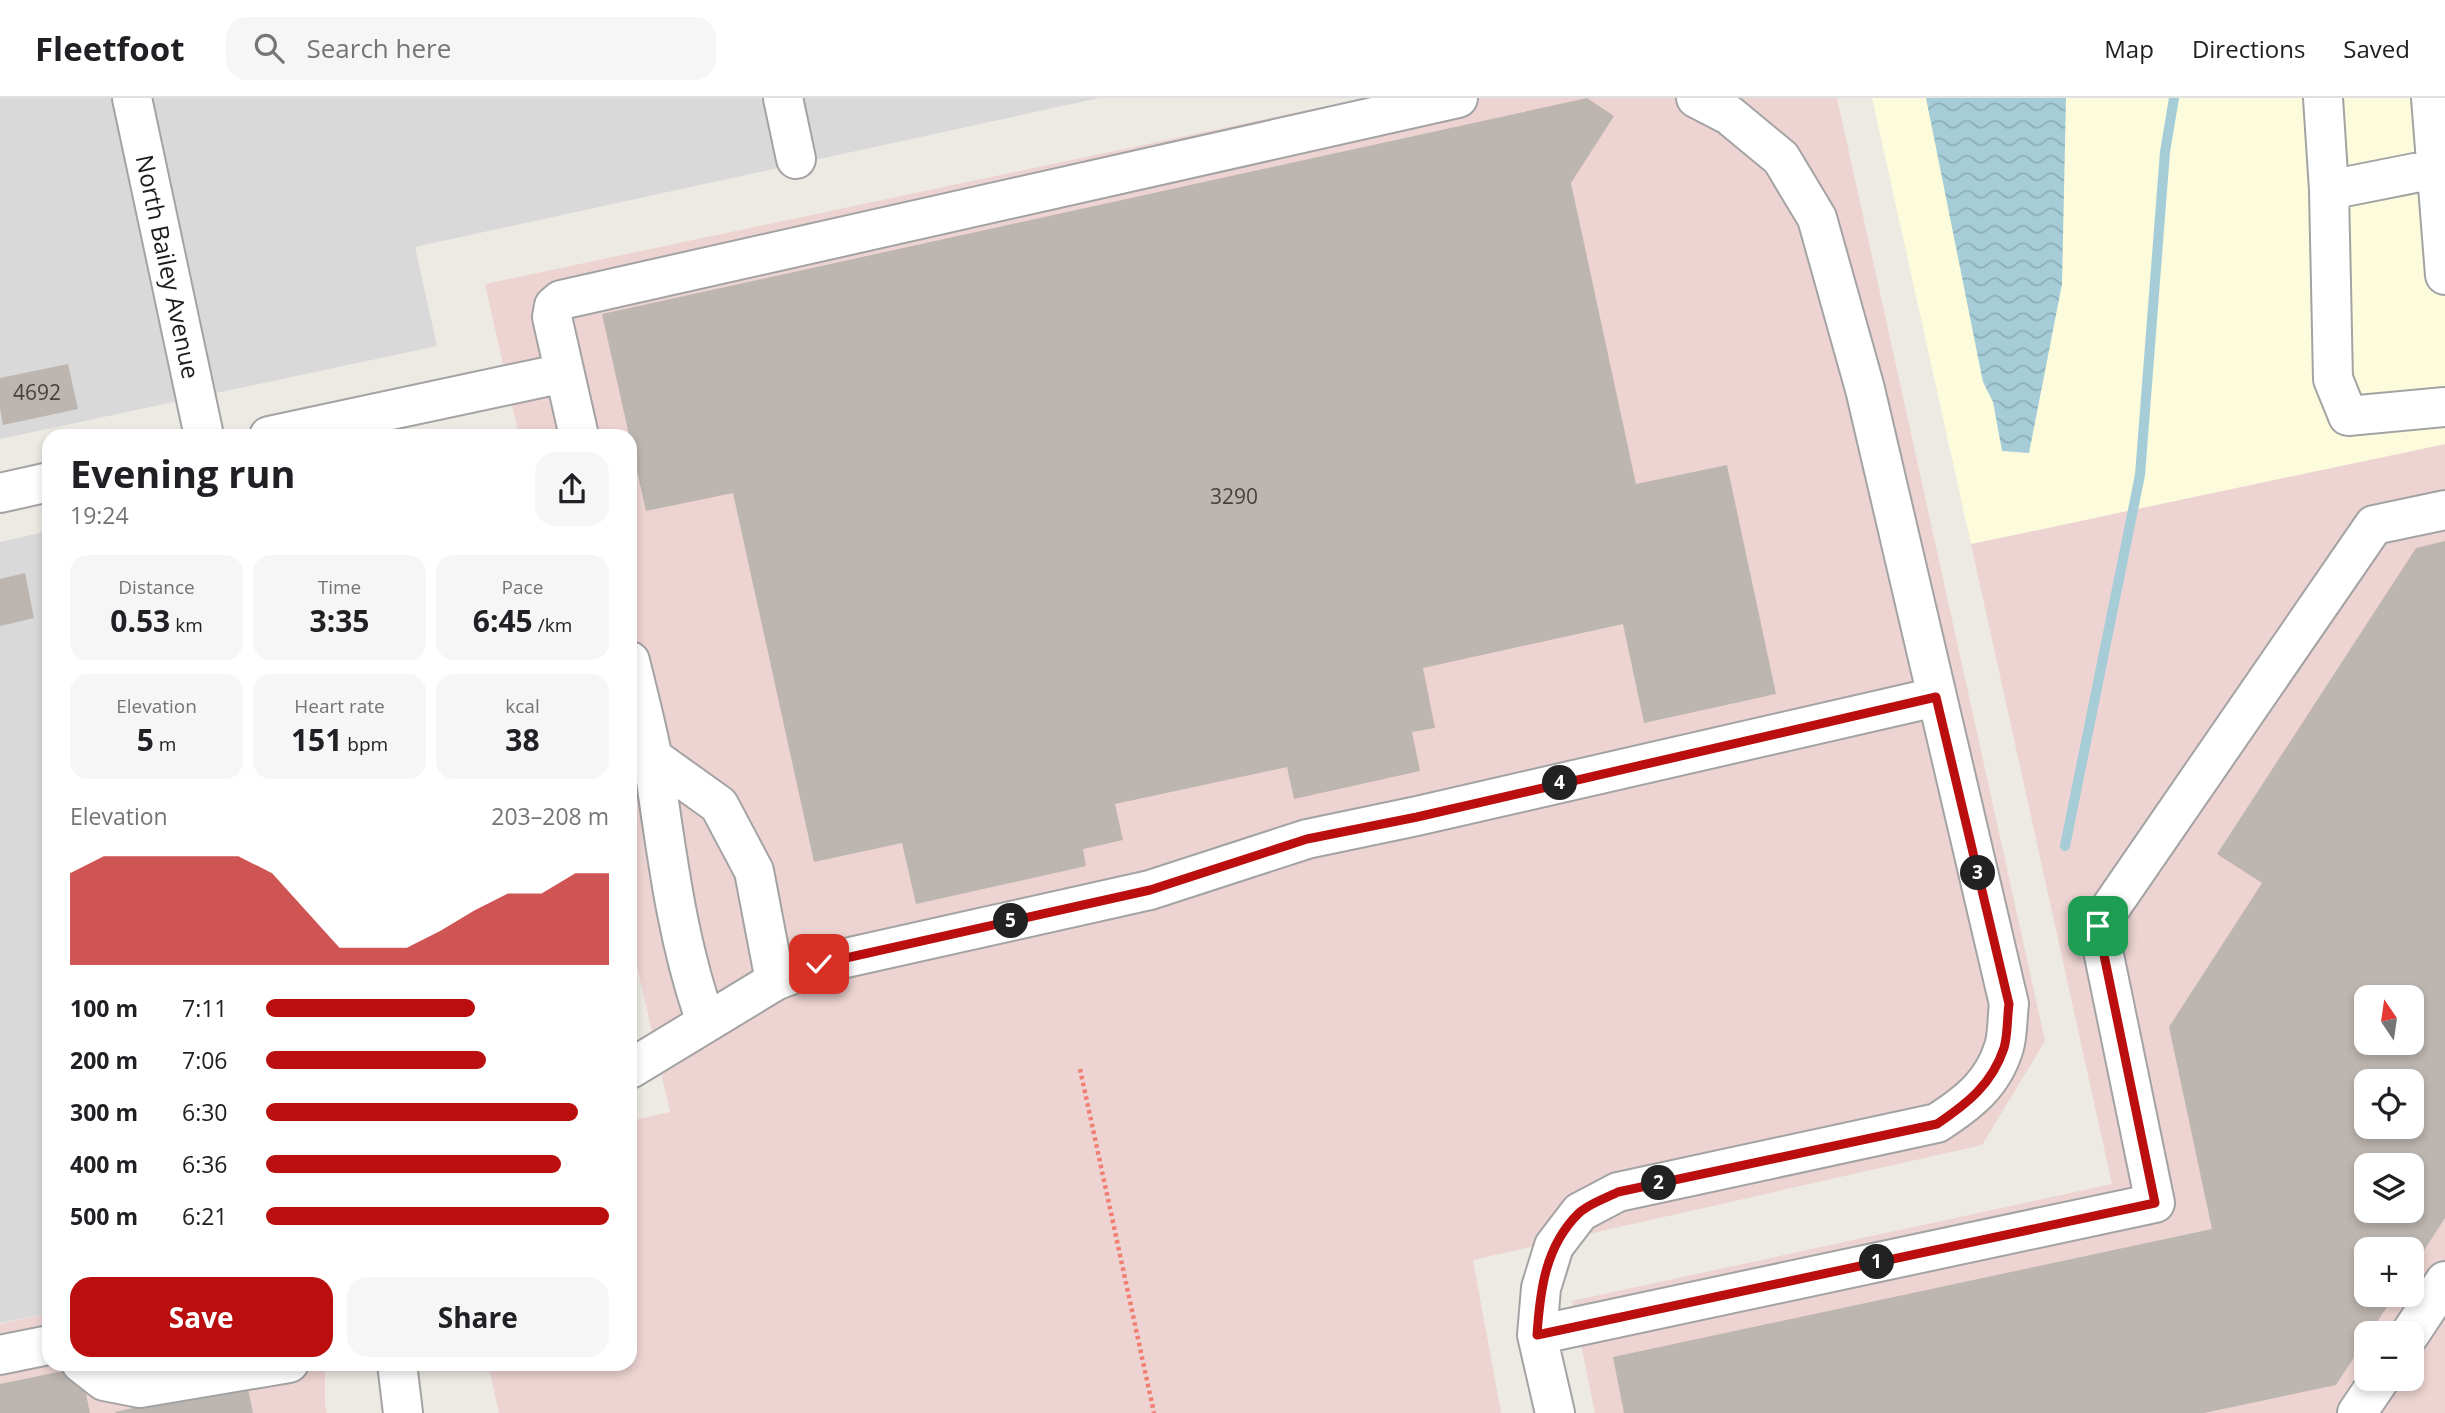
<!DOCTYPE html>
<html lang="en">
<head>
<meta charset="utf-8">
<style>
  body { margin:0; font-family:"Open Sans",sans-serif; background:#f6f6f6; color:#202124; height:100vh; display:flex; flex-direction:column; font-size:26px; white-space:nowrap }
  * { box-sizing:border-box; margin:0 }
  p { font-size:23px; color:#757577 }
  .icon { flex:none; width:38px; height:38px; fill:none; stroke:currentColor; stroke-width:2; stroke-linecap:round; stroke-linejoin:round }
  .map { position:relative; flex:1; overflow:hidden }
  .details { position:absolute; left:42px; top:331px; width:595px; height:942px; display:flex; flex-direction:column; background:#fff; border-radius:21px; box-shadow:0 4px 10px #0003 }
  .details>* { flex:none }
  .needle { width:46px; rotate:347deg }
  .tools { position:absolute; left:2354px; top:887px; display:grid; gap:14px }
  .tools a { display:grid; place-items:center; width:70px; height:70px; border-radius:14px; background:#fff; box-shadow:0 4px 10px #0003; font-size:35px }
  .pin { position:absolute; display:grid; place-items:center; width:60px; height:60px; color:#fff; margin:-30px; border-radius:14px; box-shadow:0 4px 10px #0006 }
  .km { position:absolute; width:35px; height:35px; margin:-18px; border-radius:50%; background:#222; color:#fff; font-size:19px; line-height:35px; text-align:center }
  .round { display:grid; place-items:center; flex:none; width:74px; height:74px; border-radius:21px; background:#f6f6f6 }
  .headline { display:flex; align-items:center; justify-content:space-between; height:119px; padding:0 28px }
  h1 { font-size:38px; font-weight:700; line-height:52px }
  .figures { display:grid; grid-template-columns:repeat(3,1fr); gap:10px; height:119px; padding:7px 28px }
  .figures div { display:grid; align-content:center; border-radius:18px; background:#f6f6f6; text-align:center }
  .figures b { font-size:30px; font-weight:700 }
  .figures small { font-size:19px; font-weight:400 }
  .figures p { font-size:19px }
  .chart { height:196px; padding:14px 28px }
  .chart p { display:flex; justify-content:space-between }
  .chart svg { width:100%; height:126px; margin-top:7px; fill:#bb0e0e; opacity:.7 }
  .cta { display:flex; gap:14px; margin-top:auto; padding:14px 28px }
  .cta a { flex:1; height:80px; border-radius:21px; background:#bb0e0e; color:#fff; font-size:28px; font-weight:700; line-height:80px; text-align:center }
  .cta a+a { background:#f6f6f6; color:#202124 }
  ul { padding:0 28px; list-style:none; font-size:23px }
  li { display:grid; grid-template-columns:112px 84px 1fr; align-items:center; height:52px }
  li i { height:18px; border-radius:9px; background:#bb0e0e }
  header { display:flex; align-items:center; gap:42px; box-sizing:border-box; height:98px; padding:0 35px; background:#fff; border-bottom:2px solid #e0e0e0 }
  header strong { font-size:33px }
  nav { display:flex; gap:38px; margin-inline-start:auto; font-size:24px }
  .search { width:490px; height:63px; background:#f6f6f6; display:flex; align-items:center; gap:18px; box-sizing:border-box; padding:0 24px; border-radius:21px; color:#757577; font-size:26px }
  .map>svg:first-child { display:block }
  .residential { fill:#dad9d9 }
  .commercial { fill:#edd4d2; fill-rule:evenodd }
  .education { fill:#fcfcdc }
  .water { fill:url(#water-waves) }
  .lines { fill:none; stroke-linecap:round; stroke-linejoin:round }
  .stream { stroke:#a6ccd8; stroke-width:10 }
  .building { fill:#bdb5af; fill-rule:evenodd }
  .minor-casing { stroke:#a3a3a3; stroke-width:42 }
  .path { stroke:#f07e71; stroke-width:4.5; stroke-dasharray:3.5 3.5; stroke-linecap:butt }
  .minor { stroke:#fff; stroke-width:38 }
  .route-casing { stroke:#fff; stroke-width:14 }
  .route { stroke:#bb0e0e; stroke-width:9 }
  .labels { text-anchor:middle; stroke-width:6; stroke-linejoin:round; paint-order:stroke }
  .number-label { font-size:21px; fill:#444241 }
  .street-label { font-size:24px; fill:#1c1c1c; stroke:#fff }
</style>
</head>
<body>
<header>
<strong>Fleetfoot</strong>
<div class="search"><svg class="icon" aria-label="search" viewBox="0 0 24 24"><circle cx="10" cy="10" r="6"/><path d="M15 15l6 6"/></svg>Search here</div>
<nav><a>Map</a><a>Directions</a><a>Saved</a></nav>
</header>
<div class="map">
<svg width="2445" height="1315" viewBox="0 0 2445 1315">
  <defs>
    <pattern id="water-waves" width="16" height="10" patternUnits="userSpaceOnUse" patternTransform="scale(1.75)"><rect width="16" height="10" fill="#a6ccd8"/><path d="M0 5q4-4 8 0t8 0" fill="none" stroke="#8eafb9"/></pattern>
  </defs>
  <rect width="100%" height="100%" fill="#ede9e3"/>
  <!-- residential -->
  <path class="residential" d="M0,0H1099L415,149L437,248L0,341Z
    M49,433V1215L0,1225V444Z"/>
  <!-- commercial -->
  <path class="commercial" d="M1365,0H1837L2045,943L1982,1047L1473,1162L1501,1315H499L488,1265H630V1023L670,1014L630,837V338H519L485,186Z
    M2445,346V1315H1595L1572,1203L2112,1086L1971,446ZM2366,900H2412V945H2366ZM2366,984H2412V1029H2366ZM2366,1068H2412V1113H2366ZM2366,1152H2412V1197H2366ZM2366,1236H2412V1281H2366Z
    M49,1215V1265H325V1306L327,1315H0V1226Z"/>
  <!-- education -->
  <path class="education" d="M1872,0H2445V346L1971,446Z"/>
  <!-- water -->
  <path class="water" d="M1926,0H2066L2062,186L2029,355L2002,353L1993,304L1983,284Z"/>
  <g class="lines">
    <!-- stream -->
    <path class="stream" d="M2065,748L2140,377L2165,54L2174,0"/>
  </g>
  <!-- building -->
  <path class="building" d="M1587,0L1614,18L1571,85L1636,386L1727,367L1776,596L1644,625L1623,526L1423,570L1435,630L1412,634L1420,673L1294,701L1287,669L1115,706L1123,742L1083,751L1086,768L916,806L902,745L814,764L733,395L646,413L602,216Z
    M68,266L78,311L3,327L0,311V280Z
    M2445,443V1120L2412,1171V1152H2366V1197H2395L2369,1236H2366V1241L2336,1287L2204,1315H1624L1613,1259L2212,1131L2169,929L2262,785L2217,756L2416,450ZM2366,900H2412V945H2366ZM2366,984H2412V1029H2366ZM2366,1068H2412V1113H2366Z
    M25,475L34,520L0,528V481Z
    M68,1272L83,1282L90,1315H0V1286Z
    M247,1285L253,1315H116L115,1314Z"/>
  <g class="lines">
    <!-- minor casing -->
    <g class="minor-casing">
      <path id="minor" d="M132,0L204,338
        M783,0L796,61
        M2323,0L2329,92L2333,281L2348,318L2445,309
        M2431,0L2445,177
        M2329,92L2445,69
        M269,338L564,275
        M579,338L552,219L554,208L561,202L1458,0
        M0,395L49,384
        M630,563C638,596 647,629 653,662C666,750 676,840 706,924
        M652,659L719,707L754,773L775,883
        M630,971L775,883L819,866L1150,792L1307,741L1417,718L1936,599
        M2410,1236L2445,1183
        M1537,1237L2155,1105L2098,828L2374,427L2445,412
        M0,1257L49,1247
        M81,1265L104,1283L140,1290L289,1265
        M397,1265L403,1315
        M1555,1315L1537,1237L1541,1190L1554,1148L1580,1114L1618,1094L1937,1025C1968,1005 1993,986 2004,949C2008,936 2007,920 2009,906L1865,291L1817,120L1781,60L1729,17L1696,0
        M2357,1315L2380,1281"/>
    </g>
    <!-- path -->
    <path class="path" d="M1080,971L1154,1315"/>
    <!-- minor -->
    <use href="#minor" class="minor"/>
  </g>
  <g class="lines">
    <!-- route casing -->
    <g class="route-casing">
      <path id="route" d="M819,866L1150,792L1307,741L1417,719L1936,599L2009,906C2007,920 2008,936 2004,950C1992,986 1968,1005 1937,1026L1618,1094C1606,1100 1588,1106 1579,1115C1545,1148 1540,1193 1537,1237L2155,1105L2098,828"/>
    </g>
    <!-- route -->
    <use href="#route" class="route"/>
  </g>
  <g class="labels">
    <!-- number labels -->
    <g class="number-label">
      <text x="37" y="302">4692</text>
      <text x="1234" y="406">3290</text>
    </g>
    <!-- street labels -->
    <g class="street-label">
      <text transform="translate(167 169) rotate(78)" y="8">North Bailey Avenue</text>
    </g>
  </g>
</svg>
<div class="tools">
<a><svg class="needle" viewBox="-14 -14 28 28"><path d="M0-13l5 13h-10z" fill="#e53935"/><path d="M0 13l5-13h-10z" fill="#757577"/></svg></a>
<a><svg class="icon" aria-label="locate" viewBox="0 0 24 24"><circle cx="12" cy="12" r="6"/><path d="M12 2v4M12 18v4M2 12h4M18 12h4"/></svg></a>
<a><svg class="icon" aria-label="layers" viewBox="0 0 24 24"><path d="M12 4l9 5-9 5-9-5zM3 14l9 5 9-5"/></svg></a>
<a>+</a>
<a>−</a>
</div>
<div class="pin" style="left:2098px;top:828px;background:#1e9e55"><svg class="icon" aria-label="arrive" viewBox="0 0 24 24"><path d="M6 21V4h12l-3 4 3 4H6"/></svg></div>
<div class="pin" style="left:819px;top:866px;background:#d93025"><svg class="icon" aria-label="check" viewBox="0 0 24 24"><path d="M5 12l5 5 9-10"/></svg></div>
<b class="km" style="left:1877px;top:1164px">1</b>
<b class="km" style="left:1659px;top:1085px">2</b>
<b class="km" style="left:1978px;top:775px">3</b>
<b class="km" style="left:1560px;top:685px">4</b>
<b class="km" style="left:1011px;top:823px">5</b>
<section class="details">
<div class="headline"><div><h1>Evening run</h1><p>19:24</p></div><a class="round"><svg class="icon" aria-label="share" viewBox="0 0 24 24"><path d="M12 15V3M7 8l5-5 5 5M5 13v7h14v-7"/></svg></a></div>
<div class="figures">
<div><p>Distance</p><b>0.53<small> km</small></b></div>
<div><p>Time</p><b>3:35</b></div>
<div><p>Pace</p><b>6:45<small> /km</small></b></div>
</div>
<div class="figures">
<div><p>Elevation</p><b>5<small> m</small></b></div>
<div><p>Heart rate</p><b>151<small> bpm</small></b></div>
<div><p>kcal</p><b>38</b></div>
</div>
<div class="chart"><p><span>Elevation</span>203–208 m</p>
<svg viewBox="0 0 160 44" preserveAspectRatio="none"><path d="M0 44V12L10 6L20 6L30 6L40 6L50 6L60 12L70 25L80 38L90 38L100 38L110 32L120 25L130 19L140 19L150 12L160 12V44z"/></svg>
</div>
<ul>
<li><b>100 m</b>7:11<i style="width:61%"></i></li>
<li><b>200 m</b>7:06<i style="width:64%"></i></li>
<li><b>300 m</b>6:30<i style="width:91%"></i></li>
<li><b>400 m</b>6:36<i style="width:86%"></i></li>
<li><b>500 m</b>6:21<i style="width:100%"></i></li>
</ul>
<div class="cta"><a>Save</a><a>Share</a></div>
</section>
</div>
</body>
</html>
